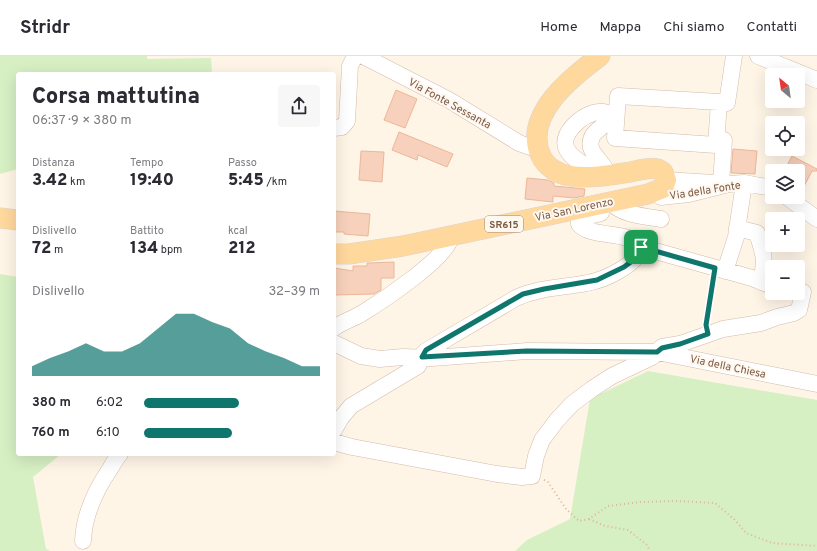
<!DOCTYPE html>
<html lang="it">
<head>
<meta charset="utf-8">
<style>
  body { margin:0; font-family:Overpass,sans-serif; background:#f7f7f7; color:#2b2b33; height:100vh; display:flex; flex-direction:column; font-size:15px; white-space:nowrap }
  * { box-sizing:border-box; margin:0 }
  p { font-size:13px; color:#7c7c81 }
  .icon { flex:none; width:22px; height:22px; fill:none; stroke:currentColor; stroke-width:2; stroke-linecap:round; stroke-linejoin:round }
  .map { position:relative; flex:1; overflow:hidden }
  .panel { position:absolute; left:16px; top:16px; width:320px; height:384px; display:flex; flex-direction:column; background:#fff; border-radius:4px; box-shadow:0 4px 16px #0002 }
  .panel>* { flex:none }
  .needle { width:26px; rotate:331deg }
  .fabs { position:absolute; left:765px; top:12px; display:grid; gap:8px }
  .fabs a { display:grid; place-items:center; width:40px; height:40px; border-radius:4px; background:#fff; box-shadow:0 4px 16px #0002; font-size:20px }
  .pin { position:absolute; display:grid; place-items:center; width:34px; height:34px; color:#fff; margin:-17px; border-radius:8px; box-shadow:0 2px 6px #0006 }
  .round { display:grid; place-items:center; flex:none; width:42px; height:42px; border-radius:4px; background:#f7f7f7 }
  .headline { display:flex; align-items:center; justify-content:space-between; height:68px; padding:0 16px }
  h1 { font-size:22px; font-weight:800; line-height:30px }
  .figures { display:grid; grid-template-columns:repeat(3,1fr); gap:6px; height:68px; padding:4px 16px }
  .figures div { display:grid; align-content:center }
  .figures b { font-size:17px; font-weight:800 }
  .figures small { font-size:11px; font-weight:400 }
  .figures p { font-size:11px }
  .chart { height:112px; padding:8px 16px }
  .chart p { display:flex; justify-content:space-between }
  .chart svg { width:100%; height:72px; margin-top:4px; fill:#0f766e; opacity:.7 }
  ul { padding:0 16px; list-style:none; font-size:13px }
  li { display:grid; grid-template-columns:64px 48px 1fr; align-items:center; height:30px }
  li i { height:10px; border-radius:5px; background:#0f766e }
  header { display:flex; align-items:center; gap:24px; box-sizing:border-box; height:56px; padding:0 20px; background:#fff; border-bottom:1px solid #e1e1e2 }
  header strong { font-size:19px }
  nav { display:flex; gap:22px; margin-inline-start:auto; font-size:14px }
  .map>svg:first-child { display:block }
  .green { fill:#d6efc3 }
  .building { fill:#f7d1bb; stroke:#ecb799 }
  .lines { fill:none; stroke-linecap:round; stroke-linejoin:round }
  .minor-casing { stroke:#d3bbaa; stroke-width:17 }
  .major-casing { stroke:#ddd4cf; stroke-width:21 }
  .path { stroke:#ddb49d; stroke-width:2; stroke-dasharray:1 3; stroke-linecap:butt }
  .minor { stroke:#fff; stroke-width:16 }
  .major { stroke:#ffd89d; stroke-width:20 }
  .route-casing { stroke:#fff; stroke-width:8 }
  .route { stroke:#0f766e; stroke-width:5 }
  .labels { text-anchor:middle; stroke-width:4; stroke-linejoin:round; paint-order:stroke }
  .shield { fill:#fff8ef; stroke:#a38979; stroke-width:1 }
  .shield-label { font-size:10px; font-weight:bold; fill:#7c5947 }
  .street-label { font-size:11px; fill:#7c5947; stroke:#fff8ef }
</style>
</head>
<body>
<header>
<strong>Stridr</strong>
<nav><a>Home</a><a>Mappa</a><a>Chi siamo</a><a>Contatti</a></nav>
</header>
<div class="map">
<svg width="817" height="495" viewBox="0 0 817 495">
  <rect width="100%" height="100%" fill="#fff5e7"/>
  <!-- green -->
  <path class="green" d="M0,0H147V3L211,2L212,18H18V113L0,118Z
    M0,218L18,221V398H61L33,421L46,493L50,495H0Z
    M648,315L817,344V495H515L527,484L570,463L590,343Z"/>
  <!-- building -->
  <path class="building" d="M396,34L417,43L405,72L384,64Z
    M399,76L453,98L447,111L418,99L417,104L392,94Z
    M733,93L757,95L755,118L731,117Z
    M361,95L384,96L382,126L359,124Z
    M792,100L817,113V115H812L800,138L798,137V115H784Z
    M527,122L548,124L554,127V130L585,133L584,140L574,142L553,140V146L525,143Z
    M334,155L370,158L368,180L344,178V176H334Z
    M394,206V222H381V234L374,238L334,239V212L353,215V210H367V207H368Z"/>
  <g class="lines">
    <!-- minor casing -->
    <g class="minor-casing">
      <path id="minor" d="M363,0L449,44L519,87L530,91L538,90
        M758,0L817,24
        M618,40L719,46L716,89L615,82Z
        M719,46L727,47L734,0
        M334,72L342,71L347,65L350,10L355,0
        M597,120C590,108 570,105 566,91C560,74 592,50 607,57L609,63C605,69 598,73 593,79C583,96 605,105 608,119
        M666,124L714,127
        M721,127L724,84
        M661,141L689,138L729,128L744,127L772,132
        M787,141L817,163
        M612,145C615,158 649,161 661,163
        M737,172L757,177C764,199 766,203 761,226
        M641,191L752,222L772,230
        M725,215L736,181L744,127
        M334,272C342,266 352,263 361,258C379,247 451,200 451,180
        M334,287L361,300L380,303L403,301L432,302L527,295L657,296L817,328
        M334,374L341,362L351,350L418,310L423,298L426,295L516,242C539,231 563,232 587,227C604,224 638,209 641,191C633,174 590,183 579,168V165L581,162L601,157
        M334,386L352,391L497,418L522,421L532,420L536,400L542,384L557,364L572,348L592,333L612,320L652,301L662,291L680,288L723,273L761,267L777,261L794,257L799,254L803,236
        M83,485C84,458 95,435 110,413C113,408 116,402 120,398"/>
    </g>
    <!-- major casing -->
    <g class="major-casing">
      <path id="major" d="M0,162L18,164
        M334,198H349L403,190L648,138L663,132L666,124L663,116L658,113C649,111 639,114 631,116C612,119 589,123 570,120C558,118 546,111 541,100C522,59 573,20 600,0"/>
    </g>
    <!-- path -->
    <path class="path" d="M706,264L713,225
      M544,424L548,426L566,453L579,465L589,463L608,450L641,446L677,445L715,447L735,464L746,477L772,487L817,490
      M589,463L605,470L628,474L647,489L650,495"/>
    <!-- minor -->
    <use href="#minor" class="minor"/>
    <!-- major -->
    <use href="#major" class="major"/>
  </g>
  <g class="lines">
    <!-- route casing -->
    <g class="route-casing">
      <path id="route" d="M641,191L715,212L706,269L708,278L680,288L662,292L657,296L527,295L422,301L426,294L523,238L544,233L597,224L624,211L636,202L638,199Z"/>
    </g>
    <!-- route -->
    <use href="#route" class="route"/>
  </g>
  <g class="labels">
    <!-- shield labels -->
    <rect class="shield" x="485" y="160" width="38" height="16" rx="3"/>
    <g class="shield-label">
      <text x="504" y="172">SR615</text>
    </g>
    <!-- street labels -->
    <g class="street-label">
      <text transform="translate(450 47) rotate(29)" y="4">Via Fonte Sessanta</text>
      <text transform="translate(705 134) rotate(-9)" y="4">Via della Fonte</text>
      <text transform="translate(574 153) rotate(-12)" y="4">Via San Lorenzo</text>
      <text transform="translate(728 310) rotate(12)" y="4">Via della Chiesa</text>
    </g>
  </g>
</svg>
<div class="fabs">
<a><svg class="needle" viewBox="-14 -14 28 28"><path d="M0-13l5 13h-10z" fill="#e53935"/><path d="M0 13l5-13h-10z" fill="#7c7c81"/></svg></a>
<a><svg class="icon" aria-label="locate" viewBox="0 0 24 24"><circle cx="12" cy="12" r="6"/><path d="M12 2v4M12 18v4M2 12h4M18 12h4"/></svg></a>
<a><svg class="icon" aria-label="layers" viewBox="0 0 24 24"><path d="M12 4l9 5-9 5-9-5zM3 14l9 5 9-5"/></svg></a>
<a>+</a>
<a>−</a>
</div>
<div class="pin" style="left:641px;top:191px;background:#1e9e55"><svg class="icon" aria-label="arrive" viewBox="0 0 24 24"><path d="M6 21V4h12l-3 4 3 4H6"/></svg></div>
<section class="panel">
<div class="headline"><div><h1>Corsa mattutina</h1><p>06:37 · 9 × 380 m</p></div><a class="round"><svg class="icon" aria-label="share" viewBox="0 0 24 24"><path d="M12 15V3M7 8l5-5 5 5M5 13v7h14v-7"/></svg></a></div>
<div class="figures">
<div><p>Distanza</p><b>3.42<small> km</small></b></div>
<div><p>Tempo</p><b>19:40</b></div>
<div><p>Passo</p><b>5:45<small> /km</small></b></div>
</div>
<div class="figures">
<div><p>Dislivello</p><b>72<small> m</small></b></div>
<div><p>Battito</p><b>134<small> bpm</small></b></div>
<div><p>kcal</p><b>212</b></div>
</div>
<div class="chart"><p><span>Dislivello</span>32–39 m</p>
<svg viewBox="0 0 160 44" preserveAspectRatio="none"><path d="M0 44V38L10 33L20 29L30 24L40 29L50 29L60 24L70 15L80 6L90 6L100 11L110 15L120 24L130 29L140 33L150 38L160 38V44z"/></svg>
</div>
<ul>
<li><b>380 m</b>6:02<i style="width:54%"></i></li>
<li><b>760 m</b>6:10<i style="width:50%"></i></li>
</ul>
</section>
</div>
</body>
</html>
